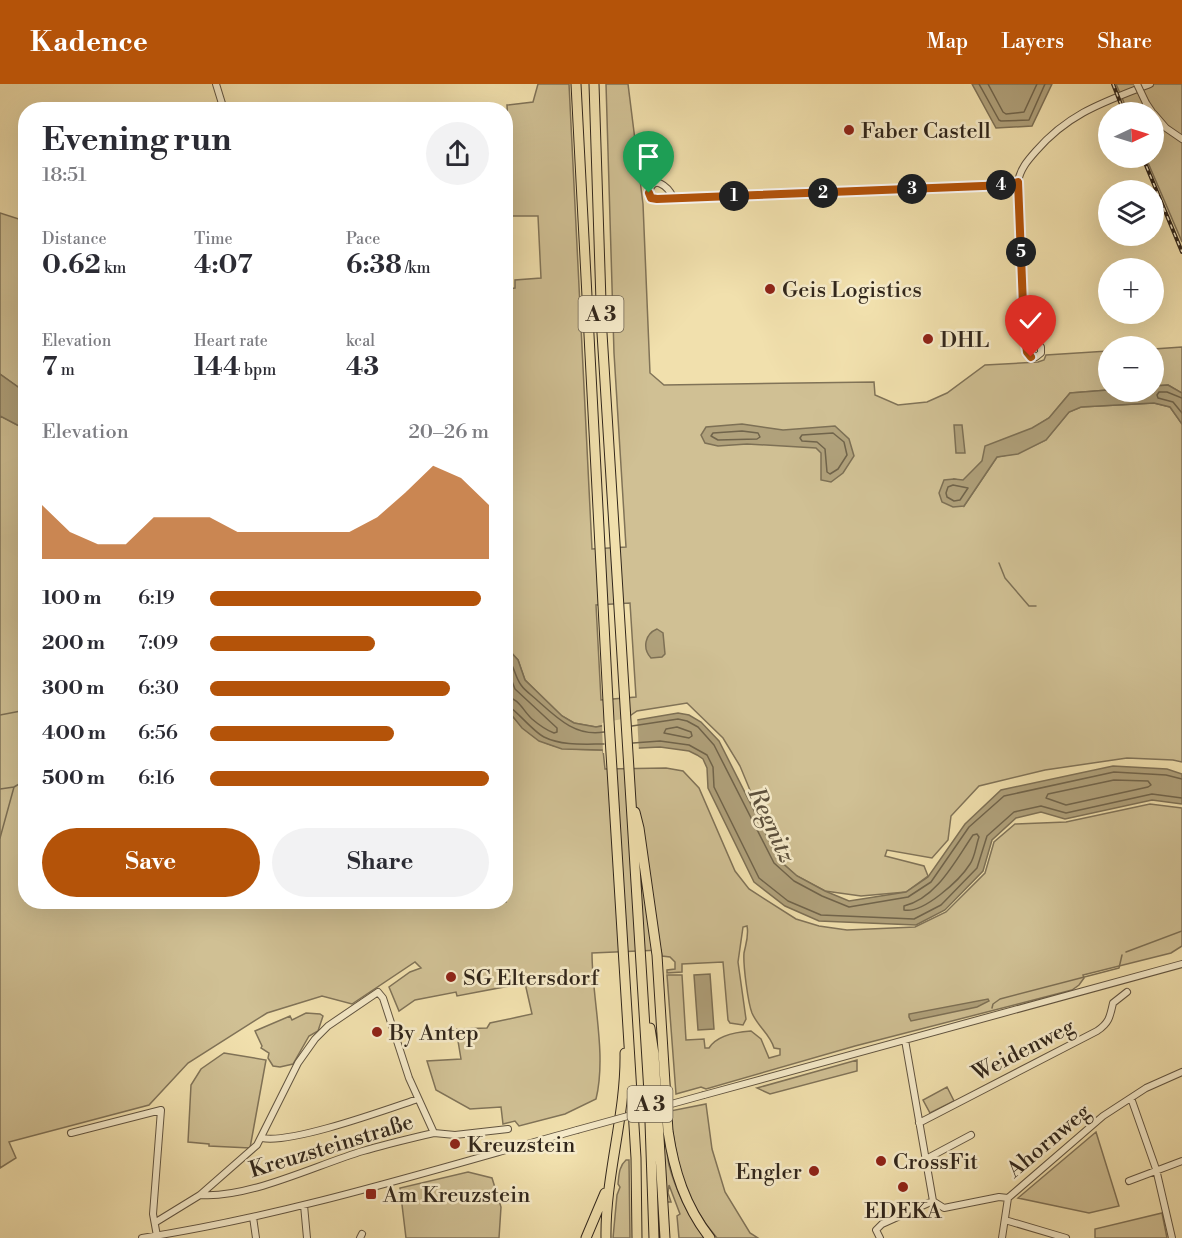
<!DOCTYPE html>
<html lang="en">
<head>
<meta charset="utf-8">
<style>
  body { margin:0; font-family:"Libre Bodoni",serif; background:#f2f2f3; color:#2b2b33; height:100vh; display:flex; flex-direction:column; font-size:22px; white-space:nowrap }
  * { box-sizing:border-box; margin:0 }
  p { font-size:20px; color:#7c7c81 }
  .icon { flex:none; width:33px; height:33px; fill:none; stroke:currentColor; stroke-width:2; stroke-linecap:round; stroke-linejoin:round }
  .map { position:relative; flex:1; overflow:hidden }
  .drawer { position:absolute; left:18px; top:18px; width:495px; height:807px; display:flex; flex-direction:column; background:#fff; border-radius:24px; box-shadow:0 6px 24px #0002 }
  .drawer>* { flex:none }
  .needle { width:39px; rotate:86deg }
  .controls { position:absolute; left:1098px; top:18px; display:grid; gap:12px }
  .controls a { display:grid; place-items:center; width:66px; height:66px; border-radius:50%; background:#fff; box-shadow:0 6px 24px #0002; font-size:30px }
  .pin { position:absolute; display:grid; place-items:center; width:51px; height:51px; color:#fff; margin:-62px -26px; border-radius:50% 50% 50% 0; rotate:-45deg; box-shadow:0 0 6px #0007 }
  .pin .icon { rotate:45deg }
  .km { position:absolute; width:30px; height:30px; margin:-15px; border-radius:50%; background:#222; color:#fff; font-size:16px; line-height:30px; text-align:center }
  .round { display:grid; place-items:center; flex:none; width:63px; height:63px; border-radius:32px; background:#f2f2f3 }
  .summary { display:flex; align-items:center; justify-content:space-between; height:102px; padding:0 24px }
  h1 { font-size:33px; font-weight:700; line-height:45px }
  .metrics { display:grid; grid-template-columns:repeat(3,1fr); gap:9px; height:102px; padding:6px 24px }
  .metrics div { display:grid; align-content:center }
  .metrics b { font-size:26px; font-weight:700 }
  .metrics small { font-size:16px; font-weight:400 }
  .metrics p { font-size:16px }
  .chart { height:168px; padding:12px 24px }
  .chart p { display:flex; justify-content:space-between }
  .chart svg { width:100%; height:108px; margin-top:6px; fill:#b45309; opacity:.7 }
  .button { display:flex; gap:12px; margin-top:auto; padding:12px 24px }
  .button a { flex:1; height:69px; border-radius:36px; background:#b45309; color:#fff; font-size:24px; font-weight:700; line-height:69px; text-align:center }
  .button a+a { background:#f2f2f3; color:#2b2b33 }
  ul { padding:0 24px; list-style:none; font-size:20px }
  li { display:grid; grid-template-columns:96px 72px 1fr; align-items:center; height:45px }
  li i { height:15px; border-radius:8px; background:#b45309 }
  header { display:flex; align-items:center; gap:36px; box-sizing:border-box; height:84px; padding:0 30px; background:#b45309; color:#fff }
  header strong { font-size:28px }
  nav { display:flex; gap:33px; margin-inline-start:auto; font-size:21px }
  .map>svg:first-child { display:block }
  .green { fill:#d0c094; stroke:#807358; stroke-width:1.5; fill-rule:evenodd }
  .water { fill:#b0a17b; stroke:#7d7055; stroke-width:1.5 }
  .pier { fill:#f1e0ad }
  .lines { fill:none; stroke-linecap:round; stroke-linejoin:round }
  .shore { stroke:#70644b; stroke-width:1.5 }
  .stream { stroke:#7d7055; stroke-width:1.5 }
  .minor-casing { stroke:#615440; stroke-width:8 }
  .highway-casing { stroke:#31261b; stroke-width:11 }
  .minor { stroke:#f6ebca; stroke-width:6 }
  .highway { stroke:#f1e0ad; stroke-width:9 }
  .rail-casing { stroke:#31261b; stroke-width:4 }
  .rail { stroke:#f6ebca; stroke-width:1.5; stroke-dasharray:4.5; stroke-linecap:butt }
  .minor-bridge-casing { stroke:#615440; stroke-width:8; stroke-linecap:butt }
  .minor-bridge { stroke:#f6ebca; stroke-width:6 }
  .route-casing { stroke:#fff; stroke-width:12 }
  .route { stroke:#b45309; stroke-width:8 }
  .poi-dot { fill:#8f2418; stroke:#f6ebca; stroke-width:2 }
  .labels { text-anchor:middle; stroke-width:5; stroke-linejoin:round; paint-order:stroke }
  .shield { fill:#f6ebca; stroke:#6c6150; stroke-width:1.5 }
  .shield-label { font-size:21px; font-weight:bold; fill:#31261b }
  .poi-label { font-size:22px; fill:#31261b; stroke:#f6ebca; text-anchor:start }
  .street-label { font-size:22px; fill:#31261b; stroke:#f6ebca }
  .water-label { font-size:24px; font-style:italic; fill:#5d513d; stroke:#f6ebca }
</style>
</head>
<body>
<header>
<strong>Kadence</strong>
<nav><a>Map</a><a>Layers</a><a>Share</a></nav>
</header>
<div class="map">
<svg width="1182" height="1154" viewBox="0 0 1182 1154">
  <rect width="100%" height="100%" fill="#f1e0ad"/>
  <filter id="stains"><feTurbulence type="fractalNoise" baseFrequency=".00333" numOctaves="4"/><feColorMatrix values="0 0 0 0 .2 0 0 0 0 .09 0 0 0 0 .02 0 0 0 .5 -.17"/></filter>
  <radialGradient id="worn" r=".72"><stop offset=".6" stop-color="#630" stop-opacity="0"/><stop offset="1" stop-color="#630" stop-opacity=".3"/></radialGradient>
  <!-- green -->
  <path class="green" d="M538,0H569L592,465L626,463L614,269L606,0H628L643,120L650,289L664,301L874,298L875,311L898,321L927,318L947,309L985,281L1038,278L1044,276L1046,271L1108,267V306L1070,309L1049,334L982,377L963,397L954,395L964,422L997,373L1018,369L1046,356L1069,328L1081,323L1154,319L1170,323L1182,340V678L1173,676L1127,674L1045,686L979,702L951,732L948,756L932,774L887,766L885,772L924,782L928,792L906,808L861,812L825,807L797,792L779,776L740,682L723,654L687,619L637,627L621,638L596,643L574,639L562,632L525,596L518,576L506,563V205L515,204V196L541,194L538,132H512L507,21L533,18ZM630,519L636,613L601,616L596,521Z
    M1116,0H1182V158L1146,74H1154V28H1128Z
    M0,129L25,137V308L0,290Z
    M1182,263V309L1168,301L1154,302V265Z
    M0,332L25,345L26,818H506V624C537,665 555,665 603,666L605,685L666,684L683,687L699,704L735,787L749,805L796,835L819,842L847,846L915,843L946,828L985,789L994,758L1015,740L1066,738L1150,720L1182,724V862L1171,869L1083,891L1084,894L1079,901L1072,906L855,962L706,1005L701,1003L676,1010L667,891H682L686,956L704,955L705,964H709C717,951 736,948 751,947L761,955L769,974L780,971V965L774,964C770,950 758,943 752,929C748,919 743,881 744,869C746,859 749,852 747,842L743,843L738,878L746,935L743,941L730,939L728,936L723,878L682,880V888L667,889V886L675,885V878L670,873L662,872L661,866L592,869C592,915 607,970 596,1015L565,1030L519,1042L515,1037L503,1040L501,1023L470,1025L436,1006L427,977L461,975L456,945L487,944L490,939L532,930L525,899L457,912L456,908L415,916L399,927L389,903L410,888L421,884L415,878L352,920L322,912L267,929L188,979L149,1021L9,1058L16,1074L0,1084Z
    M306,929L320,930L323,932L318,947L309,952L293,980L280,983L273,982L268,974L269,969L261,964L262,962L255,947L290,932L292,936Z
    M224,969L266,976L250,1064L209,1062V1060L188,1058L191,1001L201,985Z
    M857,976V987L770,1010L757,1004Z
    M947,1003L954,1017L930,1029L923,1016Z
    M706,1020L712,1065L725,1108L750,1149L758,1154H717C683,1115 676,1077 670,1027Z
    M662,1039C667,1050 666,1067 669,1081C676,1108 689,1132 705,1154H679L677,1132L680,1130L669,1101L668,1109L671,1118H667Z
    M1096,1048L1119,1122L1089,1129L1018,1114Z
    M626,1076H629L630,1154H613L617,1111L620,1103L618,1100C619,1091 619,1082 626,1076Z
    M468,1088L492,1094L501,1123L499,1154H406L400,1104Z
    M1162,1129L1167,1154H1095V1145Z"/>
  <!-- water -->
  <path class="water" d="M972,0H1052L1032,42L996,44Z
    M0,290L25,308V345L0,332Z
    M1168,301L1182,309V340L1170,323L1154,319L1081,323L1069,328L1046,356L1018,370L997,373L964,422L953,423L942,418L939,409L944,396L954,395L963,396L982,377L985,362L1032,344L1049,334L1070,309L1108,306L1154,308V302Z
    M742,340L783,346L835,342L849,355L854,372L843,389L831,398L821,396V369L816,364L747,360L718,362L705,359L701,351L706,343Z
    M954,341H962L965,369H956Z
    M657,545L663,549L665,570L662,573L651,574C642,564 645,550 657,545Z
    M506,563L518,576L525,596L562,632L574,639L596,643L678,629L689,631L701,638L719,657L779,776L797,792L825,807L849,817L906,808L928,793L965,740L1001,706L1113,682L1167,685L1182,690V720L1152,716L1065,735L1041,728L1016,734L992,756L983,787L945,826L916,841L819,837L785,822L754,798L708,704L707,684L703,675L697,671L689,667L660,663L601,666L562,665L539,657L522,644L506,624Z
    M710,890L714,945L698,946L694,891Z
    M988,915L989,917L977,923L911,937L909,933V930Z"/>
  <!-- pier -->
  <path class="pier" d="M637,632L639,668L603,669L602,639Z"/>
  <g class="lines">
    <!-- shore -->
    <path class="shore" d="M979,0L999,36L1001,37L1029,36L1045,0
      M988,0L1003,28L1006,30L1024,28L1037,0
      M1182,314L1167,308H1159L1157,311L1158,314L1173,318L1182,329
      M742,347L758,349L760,353L757,355L718,356L711,352L713,349Z
      M833,349L844,358L847,371L838,385L830,390L827,388L825,365L817,358L802,357L800,354L802,351Z
      M953,401L968,404L960,416L954,417L947,413L946,409L948,403Z
      M506,572C515,582 514,591 521,601C525,607 533,612 538,617C557,634 576,653 604,648
      M506,582L515,605L557,644V648L554,649C546,646 539,641 532,635C523,627 519,614 506,613
      M506,621C513,622 532,647 544,653C562,662 585,660 604,660
      M632,642L678,635L687,637L698,643L714,661L774,779L794,797L822,812L849,823L908,813L931,798L969,743L1004,712L1114,688L1166,691L1182,695
      M677,643L691,648L692,652L689,654L664,649L666,645Z
      M633,659L660,657L689,661L707,671L713,683L714,703L759,794L788,817L821,831L914,835L941,821L977,784L987,752L1014,728L1041,722L1066,729L1152,710L1182,714
      M1114,696L1148,697L1151,701L1148,703L1066,721L1046,714L1048,710Z
      M977,750L979,753C976,761 975,773 970,780C960,796 923,830 904,826V822C937,814 955,777 973,751Z"/>
    <!-- stream -->
    <path class="stream" d="M999,479L1005,494L1029,522H1036
      M0,631L26,626
      M0,705L14,703
      M0,754L14,703L26,696
      M1126,868L1182,847
      M992,924L993,920L1000,915L1119,884L1122,871"/>
    <!-- minor casing -->
    <g class="minor-casing">
      <path id="minor" d="M216,0L224,26
        M1146,19L1152,28
        M1154,30L1166,44L1182,55
        M673,113L652,115L649,109C653,89 668,103 673,113H694L1008,101L1018,98
        M1025,246L1041,263V269L1036,273L1029,272C1022,262 1021,164 1020,144C1018,129 1016,113 1018,98C1020,85 1028,76 1036,67C1069,29 1104,18 1150,0
        M905,956L933,1117
        M704,1011L1182,880
        M1131,1014L1156,1085L1172,1154
        M919,1039L1097,947C1109,939 1110,933 1113,919L1127,908
        M71,1049L161,1026L153,1130L157,1152
        M262,1054C292,1060 385,1026 418,1015
        M926,1075L971,1051
        M1129,1097L1182,1077
        M200,1111C248,1115 316,1081 363,1067C383,1061 404,1056 425,1051L434,1049L455,1051L508,1045
        M933,1117L944,1124L999,1113L1008,1114L1103,1032L1146,1004L1182,988
        M304,1121L307,1154
        M253,1133L256,1154
        M1005,1136L1066,1154
        M156,1138L200,1111L257,1061L298,979L315,955L328,942L378,908L383,914L409,994L434,1049
        M142,1154C290,1131 433,1086 577,1046
        M360,1154L362,1150
        M880,1154L876,1146L882,1140L933,1117
        M1002,1154L1008,1114"/>
    </g>
    <!-- highway casing -->
    <g class="highway-casing">
      <path id="highway" d="M576,0L609,637L636,1074L637,1154
        M594,0L602,249L649,1009L654,1154
        M635,728L639,744L657,871L668,1047C674,1087 685,1122 710,1154
        M650,944L654,970L665,1154
        M586,1154L605,1109
        M606,1154C605,1092 626,1031 625,969"/>
    </g>
    <!-- minor -->
    <use href="#minor" class="minor"/>
    <!-- highway -->
    <use href="#highway" class="highway"/>
    <!-- rail casing -->
    <g class="rail-casing">
      <path id="rail" d="M1113,0L1124,28
        M1143,74L1182,168"/>
    </g>
    <!-- rail -->
    <use href="#rail" class="rail"/>
    <!-- minor-bridge casing -->
    <g class="minor-bridge-casing">
      <path id="minor-bridge" d="M1137,0L1146,19
        M577,1046L704,1011"/>
    </g>
    <!-- minor-bridge -->
    <use href="#minor-bridge" class="minor-bridge"/>
  </g>
  <g class="lines">
    <!-- route casing -->
    <g class="route-casing">
      <path id="route" d="M649,109L651,114L657,115L1008,101L1018,98L1024,246L1027,268L1031,273"/>
    </g>
    <!-- route -->
    <use href="#route" class="route"/>
  </g>
  <!-- markers -->
  <g class="poi-dot">
    <circle cx="849" cy="46" r="6"/>
    <circle cx="770" cy="205" r="6"/>
    <circle cx="928" cy="255" r="6"/>
    <circle cx="451" cy="893" r="6"/>
    <circle cx="377" cy="948" r="6"/>
    <circle cx="455" cy="1060" r="6"/>
    <circle cx="881" cy="1077" r="6"/>
    <circle cx="814" cy="1087" r="6"/>
    <circle cx="903" cy="1103" r="6"/>
    <rect x="365" y="1104" width="12" height="12" rx="3"/>
  </g>
  <g class="labels">
    <!-- shield labels -->
    <g class="shield">
      <rect x="578.5" y="212" width="45" height="36" rx="4.5"/>
      <rect x="627.5" y="1002" width="45" height="36" rx="4.5"/>
    </g>
    <g class="shield-label">
      <text x="601" y="237">A 3</text>
      <text x="650" y="1027">A 3</text>
    </g>
    <!-- poi labels -->
    <g class="poi-label">
      <text x="861" y="54">Faber Castell</text>
      <text x="782" y="213">Geis Logistics</text>
      <text x="940" y="263">DHL</text>
      <text x="463" y="901">SG Eltersdorf</text>
      <text x="389" y="956">By Antep</text>
      <text x="467" y="1068">Kreuzstein</text>
      <text x="893" y="1085">CrossFit</text>
      <text x="802" y="1095" text-anchor="end">Engler</text>
      <text x="383" y="1118">Am Kreuzstein</text>
      <text x="903" y="1134" text-anchor="middle">EDEKA</text>
    </g>
    <!-- street labels -->
    <g class="street-label">
      <text transform="translate(1023 965) rotate(-27)" y="8">Weidenweg</text>
      <text transform="translate(1048 1056) rotate(-40)" y="8">Ahornweg</text>
      <text transform="translate(331 1061) rotate(-17)" y="8">Kreuzsteinstraße</text>
    </g>
    <!-- water labels -->
    <g class="water-label">
      <text transform="translate(772 741) rotate(65)" y="8">Regnitz</text>
    </g>
  </g>
  <rect width="100%" height="100%" filter="url(#stains)"/>
  <rect width="100%" height="100%" fill="url(#worn)"/>
</svg>
<div class="controls">
<a><svg class="needle" viewBox="-14 -14 28 28"><path d="M0-13l5 13h-10z" fill="#e53935"/><path d="M0 13l5-13h-10z" fill="#7c7c81"/></svg></a>
<a><svg class="icon" aria-label="layers" viewBox="0 0 24 24"><path d="M12 4l9 5-9 5-9-5zM3 14l9 5 9-5"/></svg></a>
<a>+</a>
<a>−</a>
</div>
<div class="pin" style="left:649px;top:109px;background:#1e9e55"><svg class="icon" aria-label="arrive" viewBox="0 0 24 24"><path d="M6 21V4h12l-3 4 3 4H6"/></svg></div>
<div class="pin" style="left:1031px;top:273px;background:#d93025"><svg class="icon" aria-label="check" viewBox="0 0 24 24"><path d="M5 12l5 5 9-10"/></svg></div>
<b class="km" style="left:734px;top:112px">1</b>
<b class="km" style="left:823px;top:109px">2</b>
<b class="km" style="left:912px;top:105px">3</b>
<b class="km" style="left:1001px;top:101px">4</b>
<b class="km" style="left:1021px;top:168px">5</b>
<section class="drawer">
<div class="summary"><div><h1>Evening run</h1><p>18:51</p></div><a class="round"><svg class="icon" aria-label="share" viewBox="0 0 24 24"><path d="M12 15V3M7 8l5-5 5 5M5 13v7h14v-7"/></svg></a></div>
<div class="metrics">
<div><p>Distance</p><b>0.62<small> km</small></b></div>
<div><p>Time</p><b>4:07</b></div>
<div><p>Pace</p><b>6:38<small> /km</small></b></div>
</div>
<div class="metrics">
<div><p>Elevation</p><b>7<small> m</small></b></div>
<div><p>Heart rate</p><b>144<small> bpm</small></b></div>
<div><p>kcal</p><b>43</b></div>
</div>
<div class="chart"><p><span>Elevation</span>20–26 m</p>
<svg viewBox="0 0 160 44" preserveAspectRatio="none"><path d="M0 44V22L10 33L20 38L30 38L40 27L50 27L60 27L70 33L80 33L90 33L100 33L110 33L120 27L130 17L140 6L150 11L160 22V44z"/></svg>
</div>
<ul>
<li><b>100 m</b>6:19<i style="width:97%"></i></li>
<li><b>200 m</b>7:09<i style="width:59%"></i></li>
<li><b>300 m</b>6:30<i style="width:86%"></i></li>
<li><b>400 m</b>6:56<i style="width:66%"></i></li>
<li><b>500 m</b>6:16<i style="width:100%"></i></li>
</ul>
<div class="button"><a>Save</a><a>Share</a></div>
</section>
</div>
</body>
</html>
